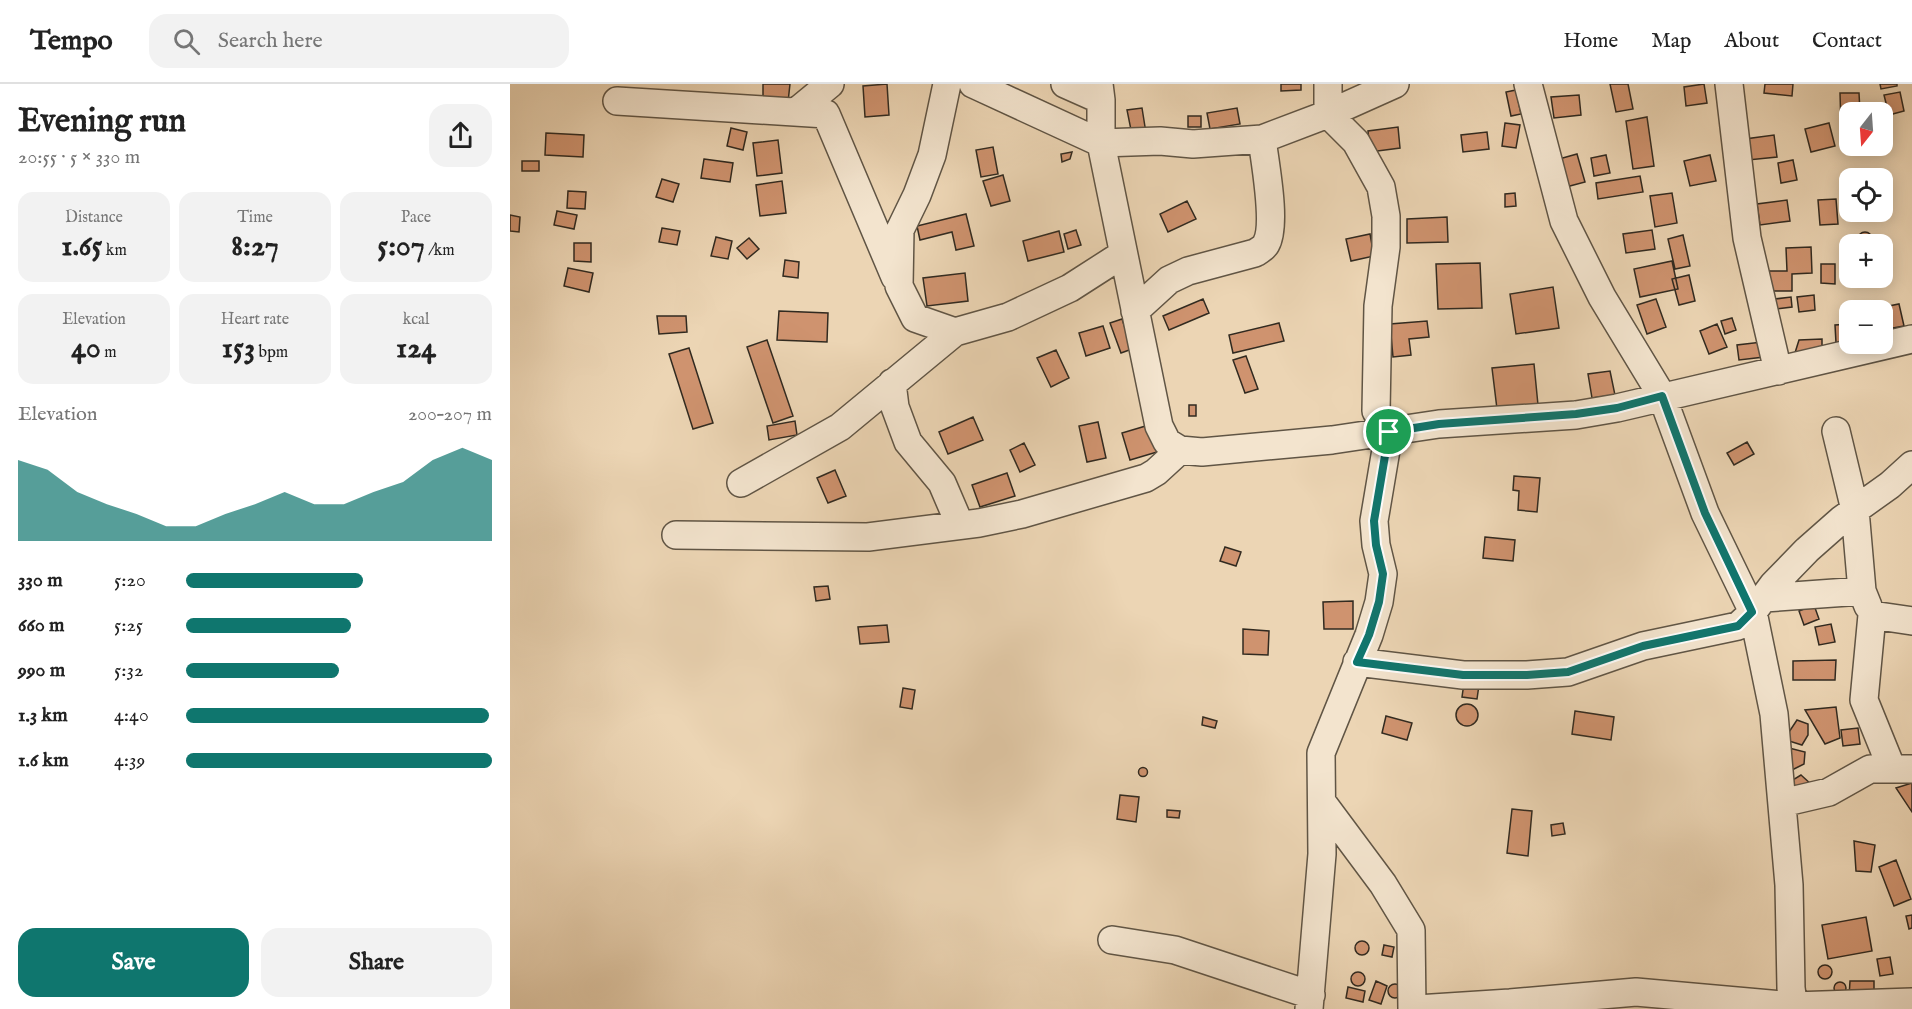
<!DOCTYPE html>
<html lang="en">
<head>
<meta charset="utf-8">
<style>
  body { margin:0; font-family:"IM FELL English",serif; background:#f2f2f2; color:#222; height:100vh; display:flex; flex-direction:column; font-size:22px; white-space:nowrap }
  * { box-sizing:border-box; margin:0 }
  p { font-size:20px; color:#767676 }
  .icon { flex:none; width:33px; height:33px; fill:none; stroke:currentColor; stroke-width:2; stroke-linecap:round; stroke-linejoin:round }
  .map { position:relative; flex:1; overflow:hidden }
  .drawer { display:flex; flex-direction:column; background:#fff; width:510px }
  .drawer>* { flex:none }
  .needle { width:39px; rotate:197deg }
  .buttons { position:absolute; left:1329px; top:18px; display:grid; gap:12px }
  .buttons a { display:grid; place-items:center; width:54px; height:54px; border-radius:12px; background:#fff; box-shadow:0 3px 15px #0003; font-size:30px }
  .pin { position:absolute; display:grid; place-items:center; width:51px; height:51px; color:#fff; margin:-26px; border:3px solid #fff; border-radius:50%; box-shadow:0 2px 6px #0007 }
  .round { display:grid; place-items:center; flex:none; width:63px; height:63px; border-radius:18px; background:#f2f2f2 }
  .head { display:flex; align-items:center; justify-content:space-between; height:102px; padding:0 18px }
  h1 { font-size:33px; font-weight:800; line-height:45px }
  .figures { display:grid; grid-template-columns:repeat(3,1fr); gap:9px; height:102px; padding:6px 18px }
  .figures div { display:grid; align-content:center; border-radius:15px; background:#f2f2f2; text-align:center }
  .figures b { font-size:30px; font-weight:800 }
  .figures small { font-size:16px; font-weight:400 }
  .figures p { font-size:16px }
  .chart { height:168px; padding:12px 18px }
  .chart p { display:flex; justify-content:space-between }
  .chart svg { width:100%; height:108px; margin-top:6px; fill:#0f766e; opacity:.7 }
  .button { display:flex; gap:12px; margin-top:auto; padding:12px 18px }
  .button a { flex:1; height:69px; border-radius:18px; background:#0f766e; color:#fff; font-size:24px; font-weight:800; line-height:69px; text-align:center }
  .button a+a { background:#f2f2f2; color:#222 }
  ul { padding:0 18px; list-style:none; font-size:20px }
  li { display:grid; grid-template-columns:96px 72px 1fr; align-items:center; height:45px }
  li i { height:15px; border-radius:8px; background:#0f766e }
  header { display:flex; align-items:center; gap:36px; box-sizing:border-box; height:84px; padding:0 30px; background:#fff; border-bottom:2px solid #e0e0e0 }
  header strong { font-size:28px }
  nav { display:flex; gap:33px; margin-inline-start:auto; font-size:21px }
  .search { width:420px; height:54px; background:#f2f2f2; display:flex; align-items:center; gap:15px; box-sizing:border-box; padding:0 21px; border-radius:18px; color:#767676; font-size:22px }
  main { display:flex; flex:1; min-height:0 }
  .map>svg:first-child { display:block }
  .building { fill:#cf936f; stroke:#312a20; stroke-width:1.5 }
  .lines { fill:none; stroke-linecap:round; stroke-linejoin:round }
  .minor-casing { stroke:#605545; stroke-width:30 }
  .minor { stroke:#f3e4ce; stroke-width:27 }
  .route-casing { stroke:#fff; stroke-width:12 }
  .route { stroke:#0f766e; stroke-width:8 }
</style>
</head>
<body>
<header>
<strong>Tempo</strong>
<div class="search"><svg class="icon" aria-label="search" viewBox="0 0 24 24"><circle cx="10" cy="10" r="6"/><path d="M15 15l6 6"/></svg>Search here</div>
<nav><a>Home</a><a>Map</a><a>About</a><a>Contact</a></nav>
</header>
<main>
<section class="drawer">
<div class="head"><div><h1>Evening run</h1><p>20:55 · 5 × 330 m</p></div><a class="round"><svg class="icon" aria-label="share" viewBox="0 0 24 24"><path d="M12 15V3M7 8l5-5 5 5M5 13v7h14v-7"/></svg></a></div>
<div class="figures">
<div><p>Distance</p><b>1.65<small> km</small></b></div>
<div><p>Time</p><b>8:27</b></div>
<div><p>Pace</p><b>5:07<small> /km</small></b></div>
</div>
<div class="figures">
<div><p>Elevation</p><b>40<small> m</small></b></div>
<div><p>Heart rate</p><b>153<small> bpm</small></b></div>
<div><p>kcal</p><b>124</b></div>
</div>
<div class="chart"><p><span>Elevation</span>200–207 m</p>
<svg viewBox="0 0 160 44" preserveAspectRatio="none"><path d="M0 44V11L10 15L20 24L30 29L40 33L50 38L60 38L70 33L80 29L90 24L100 29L110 29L120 24L130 20L140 11L150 6L160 11V44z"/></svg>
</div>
<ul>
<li><b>330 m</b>5:20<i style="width:58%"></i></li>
<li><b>660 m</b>5:25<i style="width:54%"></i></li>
<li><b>990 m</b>5:32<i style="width:50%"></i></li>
<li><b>1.3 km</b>4:40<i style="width:99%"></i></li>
<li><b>1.6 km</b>4:39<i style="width:100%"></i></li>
</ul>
<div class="button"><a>Save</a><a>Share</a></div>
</section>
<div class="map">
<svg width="1402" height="925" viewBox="0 0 1402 925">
  <rect width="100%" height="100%" fill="#ecd5b4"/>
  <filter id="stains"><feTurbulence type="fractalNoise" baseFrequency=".00333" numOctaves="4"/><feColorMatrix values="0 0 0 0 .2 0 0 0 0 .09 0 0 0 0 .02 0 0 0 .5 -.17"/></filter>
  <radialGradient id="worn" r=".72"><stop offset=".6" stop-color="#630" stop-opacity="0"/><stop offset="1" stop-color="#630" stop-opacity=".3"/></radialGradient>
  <!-- building -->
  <path class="building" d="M253,0H280L278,18L253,16Z
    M377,0L379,31L355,33L353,2Z
    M771,0H791V6L771,7Z
    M1100,0H1118L1123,25L1106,28Z
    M1194,0L1197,19L1176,22L1174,3Z
    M1255,0H1283L1282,12L1254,9Z
    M1370,0H1387V2L1371,5Z
    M1006,6L1011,30L1001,32L996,8Z
    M1390,8L1394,27L1379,31L1374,11Z
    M1330,9H1349L1350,28H1340V43H1331Z
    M1069,11L1071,31L1044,34L1041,13Z
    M632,24L636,49L622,51L617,26Z
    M727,24L730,40L700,45L697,29Z
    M678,32H691V43H678Z
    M1137,33L1144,82L1123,85L1116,37Z
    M995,39L1010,41L1006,64L992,62Z
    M1319,39L1325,62L1301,68L1295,45Z
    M888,43L890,64L860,68L858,47Z
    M221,44L237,48L233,66L217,62Z
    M977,48L979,65L953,68L951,51Z
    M36,49L74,51L73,73L35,71Z
    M1264,51L1267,73L1238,76L1235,55Z
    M268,56L272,89L247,92L243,59Z
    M483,63L488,90L471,93L466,66Z
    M562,68L560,75L552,78L551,70Z
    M1067,70L1075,98L1056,103L1049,75Z
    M1096,71L1100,89L1084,92L1081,74Z
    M1200,71L1206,97L1180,102L1174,77Z
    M194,75L223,79L220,98L191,94Z
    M1283,76L1287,96L1271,99L1268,79Z
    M12,77H29V87H12Z
    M493,91L500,117L481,122L473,97Z
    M1130,92L1133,108L1088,115L1086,99Z
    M152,95L169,100L163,118L146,113Z
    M272,97L276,129L250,132L246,101Z
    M58,107L76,108L75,125L57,124Z
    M1005,109L1006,122L995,123V110Z
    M1162,109L1167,139L1145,143L1140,112Z
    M1326,115L1328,140L1310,141L1308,116Z
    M1277,116L1280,137L1250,141L1247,120Z
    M677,117L686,135L658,148L650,130Z
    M47,127L67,131L64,145L44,141Z
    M456,130L464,162L446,166L442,148L410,156L407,142Z
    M0,131L10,133L9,148L0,147Z
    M937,133L938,158L897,159V135Z
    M152,144L170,147L167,161L149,158Z
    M566,146L571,161L558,165L554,150Z
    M1142,146L1145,165L1116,169L1113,150Z
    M549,147L554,168L518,177L513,157Z
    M1348 155a7 7 0 1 1 14 0a7 7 0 1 1-14 0Z
    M860,150L864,172L841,177L836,155Z
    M1173,151L1180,182L1165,185L1158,155Z
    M206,153L222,157L218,175L201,172Z
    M239,154L249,165L237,175L227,164Z
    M64,159H81V178L64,177Z
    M1301,163L1302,189L1282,190V207H1258V187H1277L1276,164Z
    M275,176L289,178L288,194L273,192Z
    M1162,177L1168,205L1130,213L1124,185Z
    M970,179L972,224L928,225L926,180Z
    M1311,180H1325V200L1311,199Z
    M58,184L83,189L79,208L54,202Z
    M455,189L458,217L417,222L413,194Z
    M1179,191L1185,217L1169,221L1162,195Z
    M1043,203L1049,244L1006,250L1000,210Z
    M1304,211L1305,226L1289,228L1287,213Z
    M1281,213L1282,223L1266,225L1265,215Z
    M693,215L699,229L659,246L653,232Z
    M1146,215L1156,243L1137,250L1127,221Z
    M1389,220L1394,242L1372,246V226H1359Z
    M269,227L318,229L317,258L267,256Z
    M147,232H176L177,248L149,250Z
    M1222,234L1226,246L1215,250L1211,237Z
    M612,235L622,265L611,269L600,239Z
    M917,237L919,253L899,255L901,271L883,273L880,240Z
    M769,239L774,257L723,269L719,251Z
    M1207,240L1217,263L1199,270L1190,247Z
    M1340,240V258L1326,259L1325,241Z
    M593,242L600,264L576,272L569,249Z
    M1312,255V271L1284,272L1289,256Z
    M257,256L283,332L263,339L237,263Z
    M1252,258L1254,273L1229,276L1227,261Z
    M179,264L203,339L183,345L159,270Z
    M546,266L559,294L541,303L527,274Z
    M736,272L748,305L735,309L723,276Z
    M1024,280L1028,321L987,325L982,284Z
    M1100,287L1105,311L1082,314L1078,290Z
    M679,321H686V332H679Z
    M463,333L473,356L438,370L429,348Z
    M285,337L287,351L259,356L257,342Z
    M588,338L596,374L577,378L569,342Z
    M639,341L647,368L620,376L612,349Z
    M1237,358L1244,370L1224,381L1217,369Z
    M514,359L525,381L510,388L500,366Z
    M325,386L336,412L318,419L307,394Z
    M497,389L505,412L470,423L462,401Z
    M1004,392L1030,394L1027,428L1008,426L1009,407L1003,406Z
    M975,453L1005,456L1003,477L973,474Z
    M715,463L731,468L726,482L710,477Z
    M318,502L320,515L306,517L304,503Z
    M843,517V545H814L813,518Z
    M1304,521L1309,535L1294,541L1289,527Z
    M1321,540L1325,558L1309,561L1305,543Z
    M377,541L379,558L350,560L348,543Z
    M733,545L759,547L758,571L733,570Z
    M1326,576L1325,596H1283V577Z
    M954,599L969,601L967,615L952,613Z
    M393,604L405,606L402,625L390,623Z
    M946 631a11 11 0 1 1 22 0a11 11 0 1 1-22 0Z
    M1326,623L1330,654L1315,660L1295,626Z
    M1065,627L1104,633L1101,656L1062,650Z
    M876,632L902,639L897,656L872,649Z
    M693,633L707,637L705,644L692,641Z
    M1287,636L1298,640V651L1292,661L1279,657V648Z
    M1348,644L1350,660L1333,662L1331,646Z
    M1279,664L1295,668L1294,680L1280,687Z
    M628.5 688a4.5 4.5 0 1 1 9 0a4.5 4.5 0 1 1-9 0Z
    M1291,691L1302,701L1284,710L1281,697Z
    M1402,699V728L1386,704Z
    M610,711L629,713L626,738L607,735Z
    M1002,725L1022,727L1018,772L997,769Z
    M657,726L670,727L669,734L657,733Z
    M1053,739L1055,750L1042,752L1041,741Z
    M1344,757L1365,761L1361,788L1346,787Z
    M1386,776L1401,815L1384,822L1369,783Z
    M1402,831V844L1399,845L1396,832Z
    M1356,833L1362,867L1318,875L1312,841Z
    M845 864a7 7 0 1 1 14 0a7 7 0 1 1-14 0Z
    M874,861L884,863L882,873L872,871Z
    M1380,873L1383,890L1370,892L1367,875Z
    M1308 888a7 7 0 1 1 14 0a7 7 0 1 1-14 0Z
    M841 895a7 7 0 1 1 14 0a7 7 0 1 1-14 0Z
    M866,897L877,902L871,920L859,916Z
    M1340,897H1364V913H1339Z
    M1324 904a6 6 0 1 1 12 0a6 6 0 1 1-12 0Z
    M878 907a7 7 0 1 1 14 0a7 7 0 1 1-14 0Z
    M838,903L855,907L853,918L836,914Z"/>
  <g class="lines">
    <!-- minor casing -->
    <g class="minor-casing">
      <path id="minor" d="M437,0L422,71L407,111L390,146L389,202L405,234L445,248L498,233L560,204L613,170
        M463,0L591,59L650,57L683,60L752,55L818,30V0
        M555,0L591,16
        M589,0L591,16V59L649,342L657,358L670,366L692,368L822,356L929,340L1066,331L1107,324L1402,255
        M1018,0L1054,137L1092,213L1152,312L1195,429L1243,528L1264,630L1279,801L1281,904L1284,925
        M1219,0L1237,154L1268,287
        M107,17L316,30L385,193
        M286,28L320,0
        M625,227L659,196L678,187L745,169C750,166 754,164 756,160C767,141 755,79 752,55
        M382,299L385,323L398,358L432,399L450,441
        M1326,347L1345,426L1352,507
        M231,399L330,343L445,248
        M166,451L358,453L469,439L512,430L636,394L646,388L670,366
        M1254,514L1352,507L1358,522
        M847,578L953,591H1017L1058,588L1133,562L1228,542L1243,528L1263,501L1297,466L1331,436L1380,401L1402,381
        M1382,685L1354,616L1362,531L1402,537
        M812,718L873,800L901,846L902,925
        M1272,719L1319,708L1360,685H1402
        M602,856L665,866L801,911
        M799,925L812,770L811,669L859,551L869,518L873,490L866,461L864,437L879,348L866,327L868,222L876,163V132L871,103L846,58L818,30L885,0
        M907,925L1000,919L1126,908L1283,922L1402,918"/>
    </g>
    <!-- minor -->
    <use href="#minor" class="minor"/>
  </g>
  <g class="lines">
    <!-- route casing -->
    <g class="route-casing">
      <path id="route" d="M1152,312L1195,429L1242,528L1228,542L1133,562L1058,588L1017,591H953L847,578L859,551L869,518L873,490L866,461L864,437L879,348L929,340L1066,330L1107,324Z"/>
    </g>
    <!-- route -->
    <use href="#route" class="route"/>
  </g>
  <rect width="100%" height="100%" filter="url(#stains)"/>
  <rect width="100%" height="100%" fill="url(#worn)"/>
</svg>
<div class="buttons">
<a><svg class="needle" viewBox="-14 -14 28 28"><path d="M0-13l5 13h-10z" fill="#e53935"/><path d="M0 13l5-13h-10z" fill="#767676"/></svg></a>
<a><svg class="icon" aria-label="locate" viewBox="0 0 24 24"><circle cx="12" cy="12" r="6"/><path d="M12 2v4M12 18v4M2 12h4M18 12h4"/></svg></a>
<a>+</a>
<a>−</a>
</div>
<div class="pin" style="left:879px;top:348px;background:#1e9e55"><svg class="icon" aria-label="arrive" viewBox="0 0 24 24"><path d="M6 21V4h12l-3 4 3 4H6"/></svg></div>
</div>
</main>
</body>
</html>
